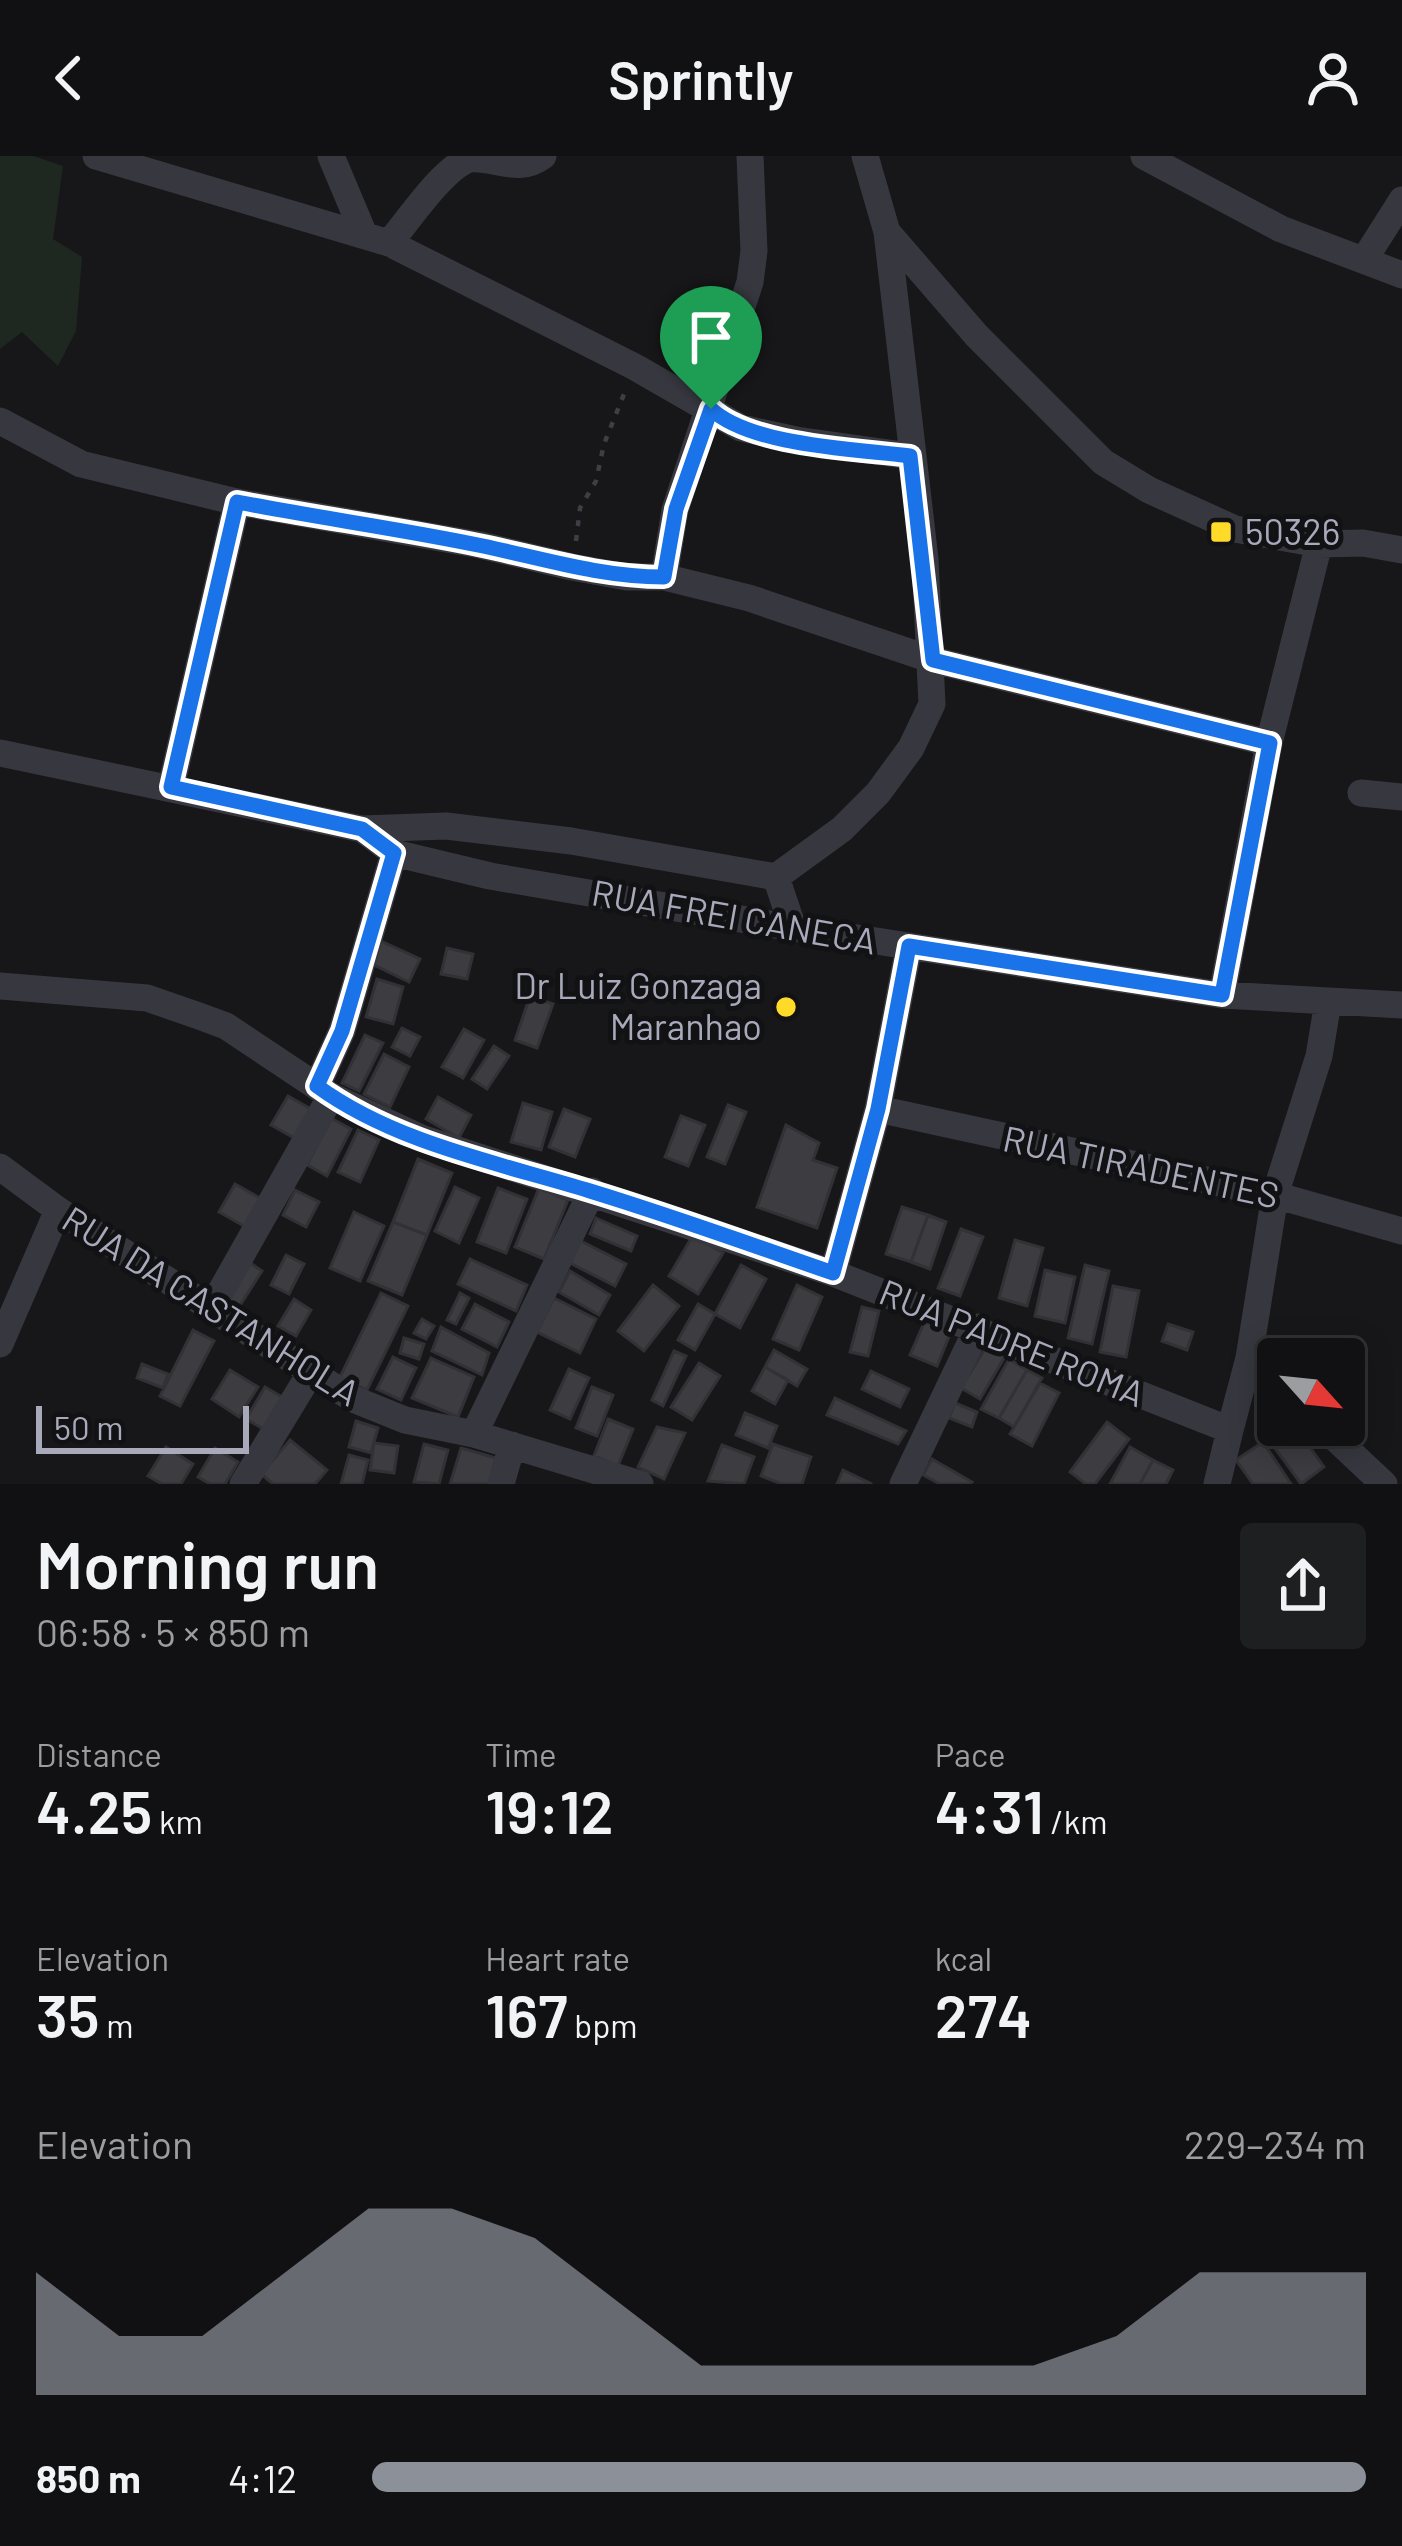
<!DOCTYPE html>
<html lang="en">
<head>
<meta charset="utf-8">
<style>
  body { margin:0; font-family:Barlow,sans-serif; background:#1e1f21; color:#f1f3f6; height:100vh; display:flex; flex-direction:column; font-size:45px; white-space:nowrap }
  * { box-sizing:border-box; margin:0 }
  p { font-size:39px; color:#9c9da0 }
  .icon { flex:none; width:66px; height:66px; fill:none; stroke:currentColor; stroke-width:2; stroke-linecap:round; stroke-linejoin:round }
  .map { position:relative; height:1328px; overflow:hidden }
  .panel { display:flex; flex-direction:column; background:#111113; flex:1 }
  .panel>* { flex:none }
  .needle { width:78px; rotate:117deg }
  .fabs { position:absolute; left:1257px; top:1182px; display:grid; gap:24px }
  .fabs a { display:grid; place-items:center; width:108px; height:108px; border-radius:12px; background:#111113; box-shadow:0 6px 30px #0003,0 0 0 3px #303133; font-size:60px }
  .scale { position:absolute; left:36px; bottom:30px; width:213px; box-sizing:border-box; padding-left:12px; border:6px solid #a8aabb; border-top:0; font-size:33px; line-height:42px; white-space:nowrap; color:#a8aabb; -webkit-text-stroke:9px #121214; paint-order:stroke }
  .pin { position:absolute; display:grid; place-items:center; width:102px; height:102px; color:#fff; margin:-123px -51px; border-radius:50% 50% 50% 0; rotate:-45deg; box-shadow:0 0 12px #0007 }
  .pin .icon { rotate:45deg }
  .round { display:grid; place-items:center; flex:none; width:126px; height:126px; border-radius:12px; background:#1e1f21 }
  .headline { display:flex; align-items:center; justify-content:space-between; height:204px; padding:0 36px }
  h1 { font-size:66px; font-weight:600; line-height:90px }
  .metrics { display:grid; grid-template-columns:repeat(3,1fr); gap:18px; height:204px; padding:12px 36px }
  .metrics div { display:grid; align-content:center }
  .metrics b { font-size:60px; font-weight:600 }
  .metrics small { font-size:33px; font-weight:400 }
  .metrics p { font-size:33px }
  .chart { height:336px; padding:24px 36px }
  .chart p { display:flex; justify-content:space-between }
  .chart svg { width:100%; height:216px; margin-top:12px; fill:#8c9099; opacity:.7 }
  ul { padding:0 36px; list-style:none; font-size:39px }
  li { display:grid; grid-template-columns:192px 144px 1fr; align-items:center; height:90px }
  li i { height:30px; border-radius:15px; background:#8c9099 }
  header { display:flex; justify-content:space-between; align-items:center; height:156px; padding:0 36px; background:#111113; font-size:54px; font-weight:600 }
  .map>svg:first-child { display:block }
  .green { fill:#1e2821 }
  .building { fill:#3c3c41; stroke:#313136; stroke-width:3 }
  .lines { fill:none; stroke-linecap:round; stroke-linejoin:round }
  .path { stroke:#3d3e46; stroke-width:4.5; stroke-dasharray:6 9; stroke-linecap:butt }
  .street { stroke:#37373f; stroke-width:27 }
  .route-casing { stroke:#fff; stroke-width:24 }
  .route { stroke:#1a73e8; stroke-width:15 }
  .poi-dot { fill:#ffda29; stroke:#121214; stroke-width:4.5 }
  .labels { text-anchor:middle; stroke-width:10; stroke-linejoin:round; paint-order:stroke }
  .poi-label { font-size:36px; fill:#a8aabb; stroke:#121214; text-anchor:start }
  .street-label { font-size:36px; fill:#a8aabb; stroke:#121214 }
</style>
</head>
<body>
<header><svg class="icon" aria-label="back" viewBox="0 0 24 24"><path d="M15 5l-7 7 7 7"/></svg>Sprintly<svg class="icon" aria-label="person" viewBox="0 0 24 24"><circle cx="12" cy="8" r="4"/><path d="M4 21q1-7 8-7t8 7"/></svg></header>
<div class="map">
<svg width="1402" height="1328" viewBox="0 0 1402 1328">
  <rect width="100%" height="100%" fill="#171719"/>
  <!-- green -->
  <path class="green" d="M0,0H33L63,10L53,83L82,101L76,175L58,210L22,176L0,193Z"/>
  <!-- building -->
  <path class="building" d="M381,785L420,803L409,826L370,807Z
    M447,792L473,798L467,823L441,818Z
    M377,823L403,831L393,868L366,861Z
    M530,840L553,848L537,892L515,884Z
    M402,872L420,881L410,900L392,891Z
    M464,873L484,884L463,922L442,911Z
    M365,879L383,887L359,935L342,927Z
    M494,890L509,900L487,933L472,923Z
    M384,898L409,911L390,951L364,938Z
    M288,940L311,953L294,982L271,969Z
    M438,941L471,959L459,982L426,963Z
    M523,947L552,956L541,994L511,986Z
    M728,949L746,956L725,1008L707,1001Z
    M564,953L590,963L575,1001L549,991Z
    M681,960L705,969L688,1010L665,1001Z
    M331,962L351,973L327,1020L307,1009Z
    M786,969L819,987L813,1004L837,1012L817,1072L757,1051Z
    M358,974L379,984L360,1026L338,1016Z
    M418,1003L452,1017L427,1079L393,1066Z
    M235,1028L267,1046L251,1074L219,1056Z
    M455,1031L479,1042L459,1087L435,1075Z
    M498,1032L527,1043L506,1097L477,1086Z
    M539,1032L568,1044L544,1103L515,1091Z
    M295,1034L319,1046L306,1071L283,1059Z
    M902,1051L928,1059L911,1106L886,1098Z
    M354,1056L384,1070L360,1125L330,1112Z
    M928,1059L946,1066L930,1113L911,1106Z
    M596,1062L637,1080L631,1095L590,1078Z
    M393,1066L427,1079L402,1139L368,1125Z
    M961,1073L983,1081L960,1140L938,1132Z
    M693,1079L723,1097L698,1138L669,1120Z
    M579,1084L626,1108L615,1130L568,1106Z
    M1015,1084L1043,1092L1027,1150L999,1142Z
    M286,1099L304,1108L289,1138L271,1129Z
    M470,1103L527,1129L516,1155L458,1128Z
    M249,1106L262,1115L239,1151L225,1142Z
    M741,1109L766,1123L740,1172L715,1158Z
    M1085,1109L1109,1115L1092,1188L1068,1182Z
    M1045,1114L1075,1121L1065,1167L1035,1160Z
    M570,1115L610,1139L599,1159L559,1136Z
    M653,1129L679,1150L644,1195L618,1175Z
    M797,1129L822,1141L799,1194L773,1183Z
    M1113,1130L1139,1135L1126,1201L1100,1196Z
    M381,1137L408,1150L367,1234L340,1221Z
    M460,1137L469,1142L456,1168L447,1164Z
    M554,1142L596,1163L580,1197L537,1176Z
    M294,1143L311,1154L296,1180L278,1170Z
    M475,1148L509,1166L497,1191L462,1173Z
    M698,1148L715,1158L695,1194L678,1184Z
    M862,1151L879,1155L868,1200L850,1196Z
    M927,1160L953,1171L937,1210L910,1199Z
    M422,1163L434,1170L426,1183L414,1177Z
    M1168,1168L1193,1176L1187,1194L1162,1185Z
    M441,1171L489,1197L482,1219L432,1195Z
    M193,1174L214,1185L180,1250L160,1240Z
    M404,1182L424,1188L419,1203L400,1197Z
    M989,1186L1007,1197L980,1243L961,1232Z
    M774,1194L807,1213L797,1230L765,1211Z
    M674,1195L686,1200L663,1250L652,1244Z
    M393,1201L416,1212L401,1244L377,1233Z
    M431,1202L474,1221L458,1261L412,1242Z
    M1009,1203L1027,1214L999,1262L981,1253Z
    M699,1207L720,1220L692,1264L671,1251Z
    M142,1208L168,1218L163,1232L137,1222Z
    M765,1211L788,1224L775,1248L752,1235Z
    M569,1213L589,1222L570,1263L550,1254Z
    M230,1214L258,1231L239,1261L212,1243Z
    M1027,1214L1042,1222L1014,1271L999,1262Z
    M871,1215L909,1233L900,1251L862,1233Z
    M1040,1227L1059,1237L1032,1290L1010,1278Z
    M265,1231L284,1242L265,1274L246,1263Z
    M592,1231L613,1239L597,1280L576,1272Z
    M835,1242L906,1275L898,1288L827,1259Z
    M955,1247L977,1256L972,1271L949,1262Z
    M745,1257L777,1270L768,1292L736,1279Z
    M608,1263L633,1273L618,1310L594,1300Z
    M356,1265L378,1272L371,1297L349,1291Z
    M1107,1266L1129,1283L1095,1328H1086L1070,1316Z
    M1289,1269H1294L1324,1311L1301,1328L1269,1284Z
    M657,1271L685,1277L664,1323L638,1311Z
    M290,1284L327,1314L315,1328H273L261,1318Z
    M1263,1286L1291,1328H1253L1236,1304Z
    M374,1287L398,1290L394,1317L370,1314Z
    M424,1288L448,1294L439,1328L414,1326Z
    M773,1288L811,1301L802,1328H782L761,1320Z
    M722,1289L754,1301L744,1328L708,1325Z
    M166,1291L193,1308L181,1328H162L148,1320Z
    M1130,1291L1153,1304L1140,1328H1110Z
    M215,1292L238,1306L225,1328H210L198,1321Z
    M461,1292L496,1302L489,1328H450Z
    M349,1299L368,1304L362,1328H341Z
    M932,1303L972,1326L970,1328H940L923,1319Z
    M1153,1304L1173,1314L1166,1328H1140Z
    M843,1314L872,1328H837Z"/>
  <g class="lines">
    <!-- path -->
    <path class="path" d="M576,385L580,352L596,325L604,288L624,238"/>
    <!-- street -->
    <path class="street" d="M96,0L389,87L635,211L741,272L796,284L910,300
      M331,0L363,76
      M1144,0L1281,73L1402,119
      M888,77L977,180L1103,306L1149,334L1235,373L1319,388L1363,387L1402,394
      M389,87C409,64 442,13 469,3C495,0 518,19 543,0
      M1364,104L1402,44
      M0,265L81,308L237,346L480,389L572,411L627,421H664L749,442L933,504L1269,587
      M664,421L675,354L750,126L754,95L750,0
      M0,597L362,673L394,697L490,720L793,772L1222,839L1402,849
      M171,631L237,346
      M1361,637L1402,641
      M362,673L446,670L571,685L776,721
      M793,772L776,721L842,673L878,637L911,592L932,548L925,403L887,76L865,0
      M0,830L147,842L199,860L226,870L331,940L421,982L833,1117L1230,1274L1217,1328
      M1222,839L1269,587L1319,388
      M317,930L342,875L394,697
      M878,953L1275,1039L1402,1075
      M0,1011L58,1054L353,1243L405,1264L474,1278L640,1328
      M833,1117L878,953L909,790
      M212,1151L331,940
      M0,1188L58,1054
      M1249,1202L1278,1229
      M1321,1269L1384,1328
      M1230,1274L1249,1202L1275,1039L1319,900L1328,846
      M474,1278L592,1035
      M243,1328L311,1216
      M501,1328L512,1289
      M903,1328L978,1171"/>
  </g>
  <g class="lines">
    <!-- route casing -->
    <g class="route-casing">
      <path id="route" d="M711,253C751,290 856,293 910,300L933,504L1270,587L1222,839L909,790L878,953L833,1117C752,1089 672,1060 590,1035C499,1007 395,987 317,930L342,875L394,697L362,673L171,631L237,346C319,362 402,373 483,390C544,403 602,421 664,421L676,353Z"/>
    </g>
    <!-- route -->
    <use href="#route" class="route"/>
  </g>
  <!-- markers -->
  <g class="poi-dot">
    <rect x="1209" y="364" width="24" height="24" rx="6"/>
    <circle cx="786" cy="851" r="12"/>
  </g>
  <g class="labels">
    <!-- poi labels -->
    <g class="poi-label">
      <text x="1245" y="389">50326</text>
      <text x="762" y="843" text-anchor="end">Dr Luiz Gonzaga<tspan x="762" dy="41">Maranhao</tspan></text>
    </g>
    <!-- street labels -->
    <g class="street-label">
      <text transform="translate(734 761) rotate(10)" y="13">RUA FREI CANECA</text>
      <text transform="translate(1141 1011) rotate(12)" y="13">RUA TIRADENTES</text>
      <text transform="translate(211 1150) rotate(32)" y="13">RUA DA CASTANHOLA</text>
      <text transform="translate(1012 1187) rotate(22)" y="13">RUA PADRE ROMA</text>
    </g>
  </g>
</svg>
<div class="fabs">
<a><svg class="needle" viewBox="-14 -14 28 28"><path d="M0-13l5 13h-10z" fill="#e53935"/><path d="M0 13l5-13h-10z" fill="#9c9da0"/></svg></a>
</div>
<div class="scale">50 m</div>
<div class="pin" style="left:711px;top:253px;background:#1e9e55"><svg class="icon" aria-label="arrive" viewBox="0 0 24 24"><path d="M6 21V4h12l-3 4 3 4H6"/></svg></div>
</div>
<section class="panel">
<div class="headline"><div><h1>Morning run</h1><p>06:58 · 5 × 850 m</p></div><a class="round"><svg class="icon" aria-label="share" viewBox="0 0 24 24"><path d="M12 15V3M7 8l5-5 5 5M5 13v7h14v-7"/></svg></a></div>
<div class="metrics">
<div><p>Distance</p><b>4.25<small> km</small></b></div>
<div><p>Time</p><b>19:12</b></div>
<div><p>Pace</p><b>4:31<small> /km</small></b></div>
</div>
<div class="metrics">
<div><p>Elevation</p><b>35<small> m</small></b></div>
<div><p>Heart rate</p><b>167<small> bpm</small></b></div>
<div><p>kcal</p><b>274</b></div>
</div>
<div class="chart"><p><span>Elevation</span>229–234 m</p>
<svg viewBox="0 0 160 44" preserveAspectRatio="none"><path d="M0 44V19L10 32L20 32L30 19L40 6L50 6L60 12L70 25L80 38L90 38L100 38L110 38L120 38L130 32L140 19L150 19L160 19V44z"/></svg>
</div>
<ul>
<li><b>850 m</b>4:12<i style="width:100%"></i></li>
</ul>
</section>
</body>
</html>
